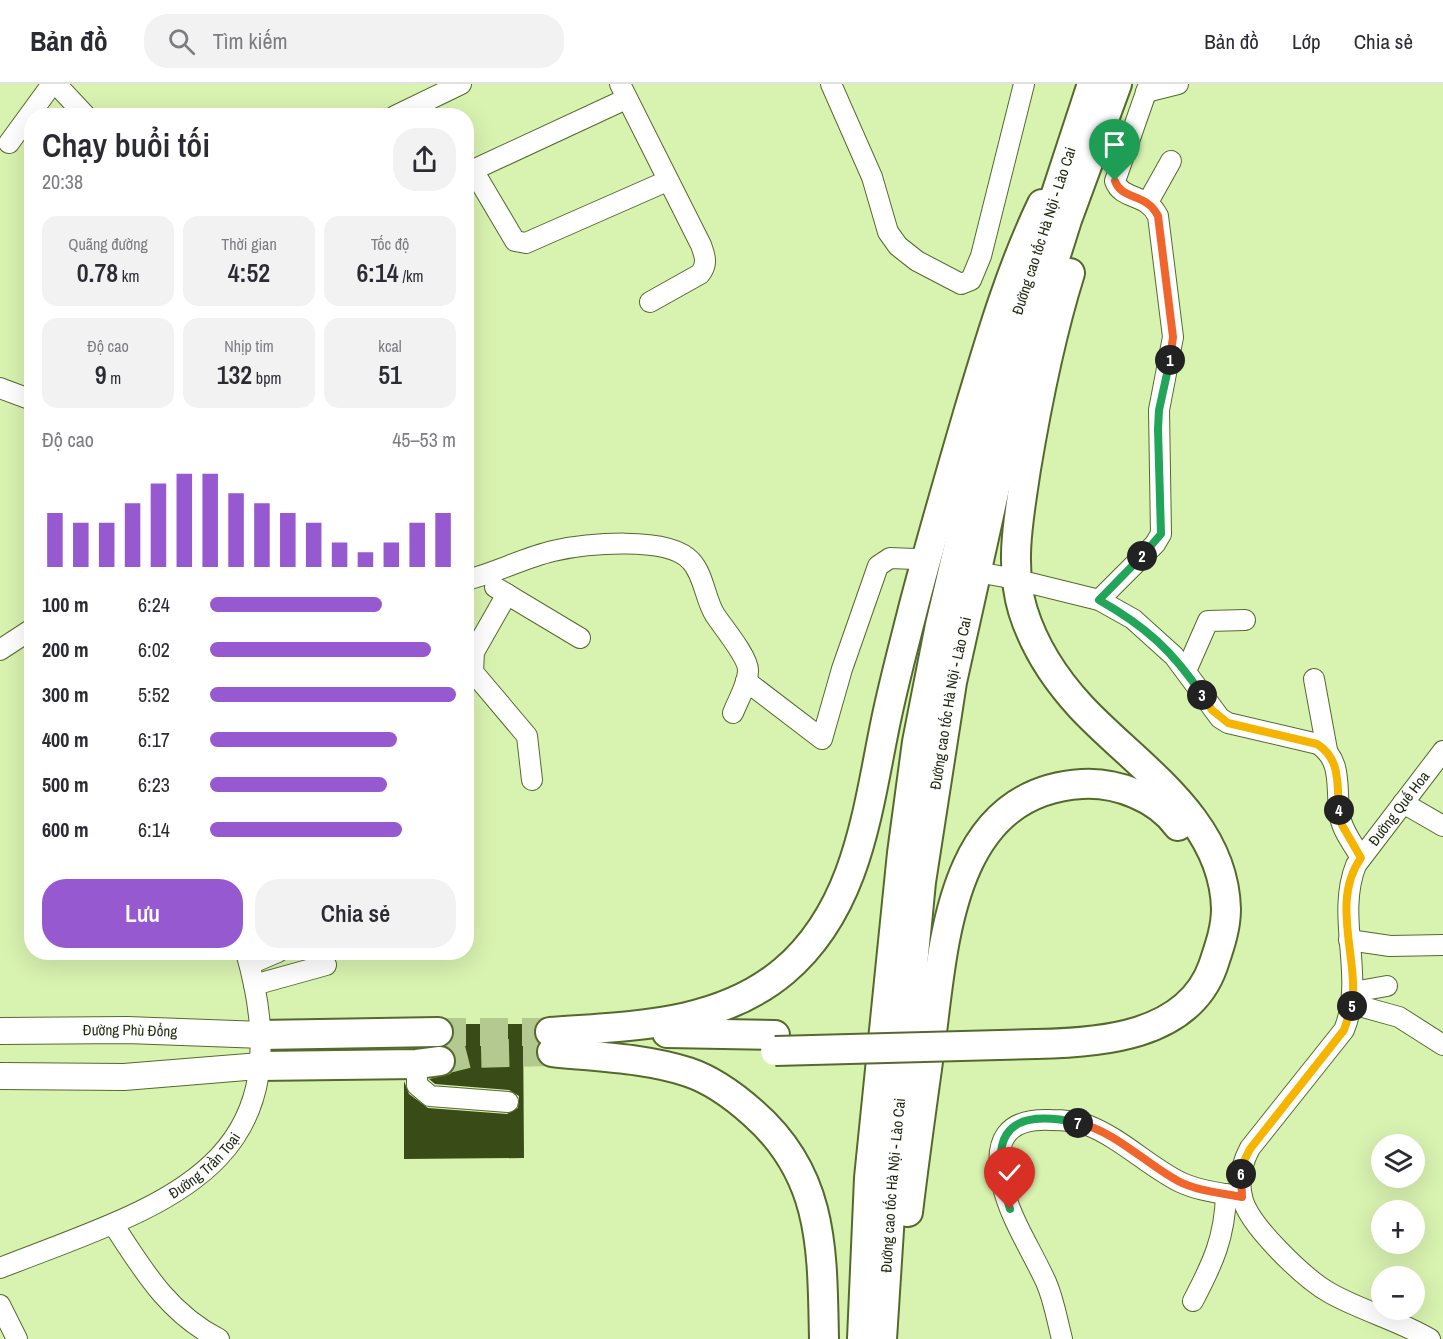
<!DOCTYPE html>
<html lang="vi">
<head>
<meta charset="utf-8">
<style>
  body { margin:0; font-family:"Archivo Narrow",sans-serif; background:#f2f2f3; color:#2b2b33; height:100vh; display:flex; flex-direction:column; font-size:22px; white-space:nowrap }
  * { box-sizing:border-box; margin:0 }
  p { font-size:20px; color:#7c7c81 }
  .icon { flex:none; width:33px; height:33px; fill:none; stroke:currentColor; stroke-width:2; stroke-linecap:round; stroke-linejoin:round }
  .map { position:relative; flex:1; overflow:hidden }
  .panel { position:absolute; left:24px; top:24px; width:450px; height:852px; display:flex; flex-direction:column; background:#fff; border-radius:24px; box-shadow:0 6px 24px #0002 }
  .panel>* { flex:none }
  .controls { position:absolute; left:1371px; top:1050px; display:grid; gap:12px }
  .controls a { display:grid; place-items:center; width:54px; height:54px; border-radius:50%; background:#fff; box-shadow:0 6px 24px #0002; font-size:30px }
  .pin { position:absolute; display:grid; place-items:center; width:51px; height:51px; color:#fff; margin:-62px -26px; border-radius:50% 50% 50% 0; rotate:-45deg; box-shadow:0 0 6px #0007 }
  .pin .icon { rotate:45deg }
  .km { position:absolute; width:30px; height:30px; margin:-15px; border-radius:50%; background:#222; color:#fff; font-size:16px; line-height:30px; text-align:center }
  .round { display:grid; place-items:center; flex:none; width:63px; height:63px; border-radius:24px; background:#f2f2f3 }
  .head { display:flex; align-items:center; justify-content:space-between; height:102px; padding:0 18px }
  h1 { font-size:33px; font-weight:600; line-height:45px }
  .metrics { display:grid; grid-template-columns:repeat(3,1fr); gap:9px; height:102px; padding:6px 18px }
  .metrics div { display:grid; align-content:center; border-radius:15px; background:#f2f2f3; text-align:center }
  .metrics b { font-size:26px; font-weight:600 }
  .metrics small { font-size:16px; font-weight:400 }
  .metrics p { font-size:16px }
  .chart { height:168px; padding:12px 18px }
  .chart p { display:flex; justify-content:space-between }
  .chart svg { width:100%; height:108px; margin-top:6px; stroke:#9759cf; stroke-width:6 }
  .button { display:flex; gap:12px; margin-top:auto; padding:12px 18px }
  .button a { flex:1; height:69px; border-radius:24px; background:#9759cf; color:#fff; font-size:24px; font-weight:600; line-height:69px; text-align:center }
  .button a+a { background:#f2f2f3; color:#2b2b33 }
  ul { padding:0 18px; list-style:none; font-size:20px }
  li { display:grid; grid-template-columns:96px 72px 1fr; align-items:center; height:45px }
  li i { height:15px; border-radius:8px; background:#9759cf }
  header { display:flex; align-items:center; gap:36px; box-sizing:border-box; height:84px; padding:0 30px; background:#fff; border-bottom:2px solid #e1e1e2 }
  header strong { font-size:28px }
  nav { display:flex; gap:33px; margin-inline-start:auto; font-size:21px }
  .search { width:420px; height:54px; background:#f2f2f3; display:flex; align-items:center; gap:15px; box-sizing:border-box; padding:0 21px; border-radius:24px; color:#7c7c81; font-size:22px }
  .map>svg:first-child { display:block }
  .building { fill:#394b17 }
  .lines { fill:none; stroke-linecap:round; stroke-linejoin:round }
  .highway-tunnel { stroke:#b3c990; stroke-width:28; stroke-dasharray:28 14; stroke-linecap:butt }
  .minor-casing { stroke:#546a2d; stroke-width:22 }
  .major-casing { stroke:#546a2d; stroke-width:28 }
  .highway-casing { stroke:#546a2d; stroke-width:32 }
  .minor { stroke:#fff; stroke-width:20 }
  .major { stroke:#fff; stroke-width:26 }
  .highway { stroke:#fff; stroke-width:28 }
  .highway-bridge-casing { stroke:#546a2d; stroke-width:32; stroke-linecap:butt }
  .highway-bridge { stroke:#fff; stroke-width:28 }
  .split-1-casing { stroke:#fff; stroke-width:12 }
  .split-2-casing { stroke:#fff; stroke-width:12 }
  .split-3-casing { stroke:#fff; stroke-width:12 }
  .split-4-casing { stroke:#fff; stroke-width:12 }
  .split-5-casing { stroke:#fff; stroke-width:12 }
  .split-6-casing { stroke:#fff; stroke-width:12 }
  .split-7-casing { stroke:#fff; stroke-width:12 }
  .split-8-casing { stroke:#fff; stroke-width:12 }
  .split-1 { stroke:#f0652b; stroke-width:8 }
  .split-2 { stroke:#22a559; stroke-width:8 }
  .split-3 { stroke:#22a559; stroke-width:8 }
  .split-4 { stroke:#f5b400; stroke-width:8 }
  .split-5 { stroke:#f5b400; stroke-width:8 }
  .split-6 { stroke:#f5b400; stroke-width:8 }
  .split-7 { stroke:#f0652b; stroke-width:8 }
  .split-8 { stroke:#22a559; stroke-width:8 }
  .labels { text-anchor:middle; stroke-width:6; stroke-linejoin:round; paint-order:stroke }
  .street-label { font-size:15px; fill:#1e270e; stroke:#fff }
</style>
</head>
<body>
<header>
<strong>Bản đồ</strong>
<div class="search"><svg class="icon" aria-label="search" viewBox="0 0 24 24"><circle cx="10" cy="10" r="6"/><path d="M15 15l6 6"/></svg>Tìm kiếm</div>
<nav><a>Bản đồ</a><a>Lớp</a><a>Chia sẻ</a></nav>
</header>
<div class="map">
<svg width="1443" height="1255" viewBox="0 0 1443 1255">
  <rect width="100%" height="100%" fill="#d8f2b0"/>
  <!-- building -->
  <path class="building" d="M452,940H523L524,1074L404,1075V997L409,1010L428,1024L507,1030L518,1024L519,1012L509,1006L435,1000L429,995L450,990L455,983L453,967L447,962L453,955Z"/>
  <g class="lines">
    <!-- highway-tunnel -->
    <path class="highway-tunnel" d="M438,948H550
      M440,977L468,970L552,968"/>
    <!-- minor casing -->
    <g class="minor-casing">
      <g id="minor">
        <path d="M56,0L86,32"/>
        <path d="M620,0L701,161C705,172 708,180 700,190L650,218"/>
        <path d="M831,0L872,93L888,148L898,162L917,177L961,200L971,196L981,172L1024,0"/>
        <path d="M1146,8L1178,0"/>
        <path d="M395,32L461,0"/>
        <path d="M9,59L52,0"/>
        <path d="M473,86L626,15"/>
        <path d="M466,89L473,86L515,157L526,159L667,97"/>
        <path d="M1148,118L1171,77"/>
        <path d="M0,304L32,316"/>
        <path d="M988,490L1010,494"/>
        <path d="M466,496C496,489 523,474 553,467C584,460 668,451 691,477C704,491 705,515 715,531C723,543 748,573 748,586C748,600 738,616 733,629"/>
        <path d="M1030,499L1099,516L1133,535L1174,572L1220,634L1228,639L1318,660C1344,677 1335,705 1340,732C1342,747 1354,761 1361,774"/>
        <path d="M495,503L580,554"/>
        <path d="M507,510L474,568L473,588L527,652L532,696"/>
        <path d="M1099,516L1155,460L1161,450L1159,326L1173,253L1158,132C1146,108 1122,117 1115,97L1149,0"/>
        <path d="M0,566L32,545"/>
        <path d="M1186,587L1208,537L1245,536"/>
        <path d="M1314,595L1327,666"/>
        <path d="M746,597L822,655L842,585L878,482L890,474L915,475"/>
        <path d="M1403,719L1443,742"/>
        <path d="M1349,856L1390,862L1443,861"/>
        <path d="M250,880L278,868"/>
        <path d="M254,901L326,881"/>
        <path d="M1353,908L1387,902"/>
        <path d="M1352,920L1399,933L1443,961"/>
        <path d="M417,980V1001L430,1012L508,1018"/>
        <path d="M113,1140C143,1186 168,1229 219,1255"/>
        <path id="s1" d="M0,1184C164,1120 308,1086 246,868"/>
        <path d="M1193,1217C1213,1179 1225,1153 1226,1110"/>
        <path d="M0,1221L17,1255"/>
        <path d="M1062,1255C1057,1236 1054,1216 1046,1198C1031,1165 1010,1135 1002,1099C993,1056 1006,1034 1051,1036C1063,1036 1075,1037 1087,1041C1121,1054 1148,1082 1180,1098C1199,1107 1221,1109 1242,1113"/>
        <path id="s2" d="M1430,1255C1398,1236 1362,1227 1330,1209C1305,1195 1248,1141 1242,1113C1238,1096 1242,1079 1250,1064L1344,946C1366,893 1335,834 1356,781L1443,667"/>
      </g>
    </g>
    <!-- major casing -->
    <g class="major-casing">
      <g id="major">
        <path id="s3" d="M0,947L127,946L260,951"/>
        <path d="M0,992L124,993L259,982"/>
      </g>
    </g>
    <!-- highway casing -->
    <g class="highway-casing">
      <g id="highway">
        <path d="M1044,146L1092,0"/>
        <path d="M550,948C631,942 719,942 784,887C857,825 867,729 885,641C893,601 904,561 914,521C931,456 950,391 969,326C990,256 1010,187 1042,120"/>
        <path d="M667,949L775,951"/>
        <path d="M260,951L438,948"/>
        <path d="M1036,960C1099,959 1188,953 1213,882C1219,864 1226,845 1226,825C1224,734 1136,682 1081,623C1056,596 1034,562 1023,527C1009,481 1019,432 1026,385C1037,319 1050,253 1070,189"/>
        <path d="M552,968C597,973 645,974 688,988C712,996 734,1012 753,1029C825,1092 822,1167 824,1255"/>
        <path d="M259,982L417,980L440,977"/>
        <path d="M908,1128C915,1070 923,1013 931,956C944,856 951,708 1082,700C1116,698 1157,713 1178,742"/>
        <path d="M862,1255L869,1094L902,769L917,658L940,541L1005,266L1017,230"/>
        <path id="s4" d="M882,1255L892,1099L921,798L952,598L1025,269L1067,136L1117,0"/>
      </g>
    </g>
    <!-- minor -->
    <use href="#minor" class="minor"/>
    <!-- major -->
    <use href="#major" class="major"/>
    <!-- highway -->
    <use href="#highway" class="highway"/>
    <!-- highway-bridge casing -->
    <g class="highway-bridge-casing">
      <path id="highway-bridge" d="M775,967L1036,960"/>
    </g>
    <!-- highway-bridge -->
    <use href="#highway-bridge" class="highway-bridge"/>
  </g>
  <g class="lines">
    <!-- split-1 casing -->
    <g class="split-1-casing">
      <path id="split-1" d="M1115,97C1122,117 1146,108 1158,132L1173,253L1170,276"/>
    </g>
    <!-- split-2 casing -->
    <g class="split-2-casing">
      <path id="split-2" d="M1142,472L1161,450L1158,345L1159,326L1170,276"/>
    </g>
    <!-- split-3 casing -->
    <g class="split-3-casing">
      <path id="split-3" d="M1142,472L1099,516C1145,542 1173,567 1202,611"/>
    </g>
    <!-- split-4 casing -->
    <g class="split-4-casing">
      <path id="split-4" d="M1202,611L1212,626L1228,639L1317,660C1341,675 1337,700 1339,726"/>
    </g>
    <!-- split-5 casing -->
    <g class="split-5-casing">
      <path id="split-5" d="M1339,726L1342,741L1361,774C1330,817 1359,874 1352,922"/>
    </g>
    <!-- split-6 casing -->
    <g class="split-6-casing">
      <path id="split-6" d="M1241,1090L1244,1077L1250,1065L1344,946L1352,922"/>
    </g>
    <!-- split-7 casing -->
    <g class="split-7-casing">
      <path id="split-7" d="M1078,1039C1115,1047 1146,1080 1178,1097C1197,1107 1221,1109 1242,1113L1241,1090"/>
    </g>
    <!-- split-8 casing -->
    <g class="split-8-casing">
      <path id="split-8" d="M1010,1125C989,1059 999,1021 1078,1039"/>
    </g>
    <!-- split-1 -->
    <use href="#split-1" class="split-1"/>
    <!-- split-2 -->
    <use href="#split-2" class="split-2"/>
    <!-- split-3 -->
    <use href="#split-3" class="split-3"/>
    <!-- split-4 -->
    <use href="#split-4" class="split-4"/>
    <!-- split-5 -->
    <use href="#split-5" class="split-5"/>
    <!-- split-6 -->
    <use href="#split-6" class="split-6"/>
    <!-- split-7 -->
    <use href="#split-7" class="split-7"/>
    <!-- split-8 -->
    <use href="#split-8" class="split-8"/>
  </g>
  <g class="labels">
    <!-- street labels -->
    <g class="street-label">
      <text transform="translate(1044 147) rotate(-72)" y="5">Đường cao tốc Hà Nội - Lào Cai</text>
      <text dy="5" stroke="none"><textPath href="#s4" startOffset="640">Đường cao tốc Hà Nội - Lào Cai</textPath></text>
      <text dy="5" stroke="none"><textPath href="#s2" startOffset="682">Đường Quế Hoa</textPath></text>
      <text dy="5" stroke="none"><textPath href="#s3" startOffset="130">Đường Phù Đổng</textPath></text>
      <text dy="5" stroke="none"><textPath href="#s1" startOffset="231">Đường Trần Toại</textPath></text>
      <text dy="5" stroke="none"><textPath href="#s4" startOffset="154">Đường cao tốc Hà Nội - Lào Cai</textPath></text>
    </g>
  </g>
</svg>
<div class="controls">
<a><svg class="icon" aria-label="layers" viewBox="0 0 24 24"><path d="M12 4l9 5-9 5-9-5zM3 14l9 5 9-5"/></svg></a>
<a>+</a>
<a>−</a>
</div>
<div class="pin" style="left:1115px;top:97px;background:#1e9e55"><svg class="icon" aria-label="arrive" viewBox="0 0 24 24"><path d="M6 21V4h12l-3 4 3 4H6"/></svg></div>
<div class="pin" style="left:1010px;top:1125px;background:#d93025"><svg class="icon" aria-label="check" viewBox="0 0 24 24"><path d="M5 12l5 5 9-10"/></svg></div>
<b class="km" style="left:1170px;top:276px">1</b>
<b class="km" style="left:1142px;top:472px">2</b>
<b class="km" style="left:1202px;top:611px">3</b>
<b class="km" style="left:1339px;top:726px">4</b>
<b class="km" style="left:1352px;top:922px">5</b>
<b class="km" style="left:1241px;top:1090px">6</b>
<b class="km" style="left:1078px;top:1039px">7</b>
<section class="panel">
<div class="head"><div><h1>Chạy buổi tối</h1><p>20:38</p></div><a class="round"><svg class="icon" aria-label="share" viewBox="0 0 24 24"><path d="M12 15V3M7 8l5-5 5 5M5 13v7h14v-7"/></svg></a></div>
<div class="metrics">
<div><p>Quãng đường</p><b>0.78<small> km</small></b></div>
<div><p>Thời gian</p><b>4:52</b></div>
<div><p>Tốc độ</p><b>6:14<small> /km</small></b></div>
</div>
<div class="metrics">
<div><p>Độ cao</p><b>9<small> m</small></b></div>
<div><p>Nhịp tim</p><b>132<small> bpm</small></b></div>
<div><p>kcal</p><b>51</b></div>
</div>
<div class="chart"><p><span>Độ cao</span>45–53 m</p>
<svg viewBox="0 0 160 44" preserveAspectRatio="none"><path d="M5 44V22M15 44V26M25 44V26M35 44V18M45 44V10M55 44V6M65 44V6M75 44V14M85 44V18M95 44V22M105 44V26M115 44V34M125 44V38M135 44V34M145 44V26M155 44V22"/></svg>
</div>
<ul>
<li><b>100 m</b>6:24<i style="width:70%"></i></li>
<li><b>200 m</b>6:02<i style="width:90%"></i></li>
<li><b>300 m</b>5:52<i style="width:100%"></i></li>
<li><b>400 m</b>6:17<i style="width:76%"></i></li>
<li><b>500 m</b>6:23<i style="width:72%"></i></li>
<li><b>600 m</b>6:14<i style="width:78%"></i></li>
</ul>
<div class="button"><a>Lưu</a><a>Chia sẻ</a></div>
</section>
</div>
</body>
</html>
